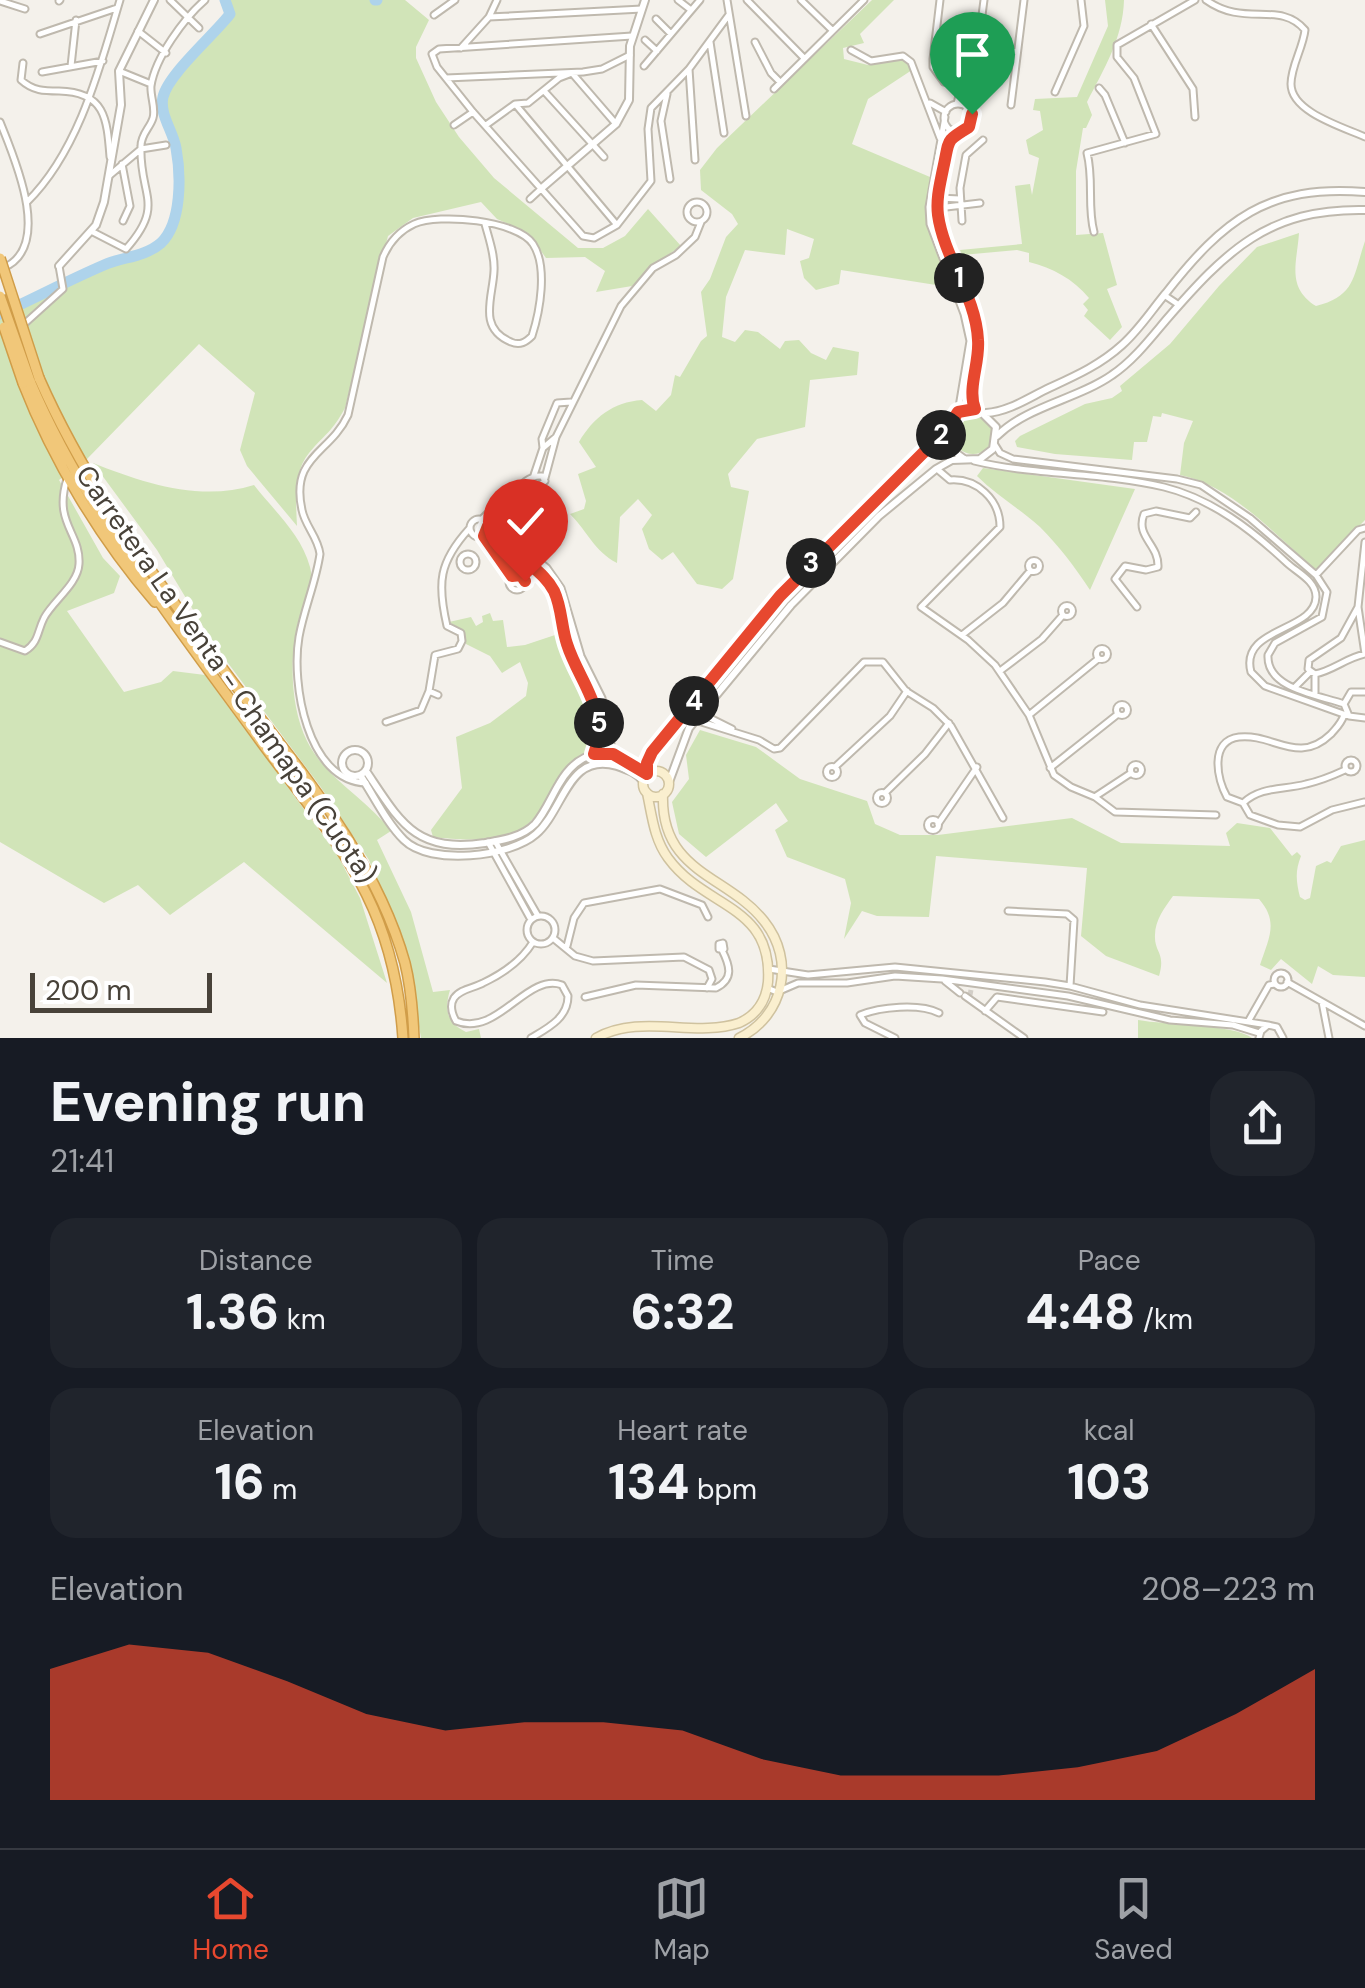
<!DOCTYPE html>
<html lang="en">
<head>
<meta charset="utf-8">
<style>
  body { margin:0; font-family:"DM Sans",sans-serif; background:#20242c; color:#f1f3f6; height:100vh; display:flex; flex-direction:column; font-size:38px; white-space:nowrap }
  * { box-sizing:border-box; margin:0 }
  p { font-size:32px; color:#9ea1a6 }
  .icon { flex:none; width:55px; height:55px; fill:none; stroke:currentColor; stroke-width:2; stroke-linecap:round; stroke-linejoin:round }
  .map { position:relative; height:1038px; overflow:hidden }
  .panel { display:flex; flex-direction:column; background:#171b24; flex:1 }
  .panel>* { flex:none }
  .scale { position:absolute; left:30px; bottom:25px; width:182px; box-sizing:border-box; padding-left:10px; border:5px solid #484239; border-top:0; font-size:28px; line-height:35px; white-space:nowrap; color:#484239; -webkit-text-stroke:8px #fff; paint-order:stroke }
  .pin { position:absolute; display:grid; place-items:center; width:85px; height:85px; color:#fff; margin:-102px -42px; border-radius:50% 50% 50% 0; rotate:-45deg; box-shadow:0 0 10px #0007 }
  .pin .icon { rotate:45deg }
  .km { position:absolute; width:50px; height:50px; margin:-25px; border-radius:50%; background:#222; color:#fff; font-size:28px; line-height:50px; text-align:center }
  .round { display:grid; place-items:center; flex:none; width:105px; height:105px; border-radius:30px; background:#20242c }
  .head { display:flex; align-items:center; justify-content:space-between; height:170px; padding:0 50px }
  h1 { font-size:55px; font-weight:800; line-height:75px }
  .stats { display:grid; grid-template-columns:repeat(3,1fr); gap:15px; height:170px; padding:10px 50px }
  .stats div { display:grid; align-content:center; border-radius:25px; background:#20242c; text-align:center }
  .stats b { font-size:50px; font-weight:800 }
  .stats small { font-size:28px; font-weight:400 }
  .stats p { font-size:28px }
  .chart { height:280px; padding:20px 50px }
  .chart p { display:flex; justify-content:space-between }
  .chart svg { width:100%; height:180px; margin-top:10px; fill:#e7482f; opacity:.7 }
  .tabs { display:flex; justify-content:space-around; align-items:center; height:140px; border-top:2px solid #363941; background:#171b24; font-size:28px; color:#9ea1a6 }
  .tabs a { display:grid; justify-items:center; gap:5px }
  .tabs .selected { color:#e7482f }
  .map>svg:first-child { display:block }
  .green { fill:#d1e4b8 }
  .lines { fill:none; stroke-linecap:round; stroke-linejoin:round }
  .river { stroke:#aed3eb; stroke-width:11 }
  .minor-tunnel { stroke:#d2cec7; stroke-width:5; stroke-dasharray:5 2.5; stroke-linecap:butt }
  .minor-casing { stroke:#bfb9ae; stroke-width:9 }
  .tertiary-casing { stroke:#bfb9ae; stroke-width:10 }
  .secondary-casing { stroke:#cfc29f; stroke-width:11 }
  .motorway-casing { stroke:#d09d49; stroke-width:12 }
  .minor { stroke:#fff; stroke-width:5 }
  .tertiary { stroke:#fff; stroke-width:6 }
  .secondary { stroke:#faefcf; stroke-width:8 }
  .motorway { stroke:#f1c779; stroke-width:9 }
  .motorway-bridge-casing { stroke:#d09d49; stroke-width:12; stroke-linecap:butt }
  .motorway-bridge { stroke:#f1c779; stroke-width:9 }
  .route-casing { stroke:#fff; stroke-width:20 }
  .route { stroke:#e7482f; stroke-width:12 }
  .labels { text-anchor:middle; stroke-width:8; stroke-linejoin:round; paint-order:stroke }
  .street-label { font-size:28px; fill:#484239; stroke:#fff }
</style>
</head>
<body>
<div class="map">
<svg width="1365" height="1038" viewBox="0 0 1365 1038">
  <rect width="100%" height="100%" fill="#f4f1eb"/>
  <!-- green -->
  <path class="green" d="M225,0H405L429,20L416,47V58L436,102L459,137L494,178L578,248H603L625,236L648,209L681,246L653,265L632,286L596,292L605,271L585,257L546,258L528,233L497,219L481,202L413,218L388,236L345,408C332,432 325,434 309,453C293,472 296,503 297,526L247,466L240,450L255,393L199,344L87,459L59,480L103,558L120,576L114,593L67,611L124,692L161,682L173,671L205,675L337,854L360,898L387,983L244,862L170,915L138,885L104,903L0,842V314C34,298 69,280 104,265C122,257 145,257 160,243C182,223 181,176 176,148C173,131 160,115 164,97C168,74 214,34 230,14Z
    M872,0H894L860,34L864,43L843,48L844,59L868,65L904,58L912,70L868,99L852,144L930,177L925,215L947,281L936,285L841,270L839,284L816,290L804,278L800,261L809,258L814,239L787,229L785,255L745,250L726,297L722,337L735,342L745,330L758,332L780,349L785,341L799,340L811,353L826,360L833,347L859,352L857,375L810,380L805,427L757,439L728,474L731,487L749,491L733,579L722,589L697,584L673,552L662,560L649,549L642,529L652,515L638,499L620,517L617,563C594,551 588,532 570,514L584,509L586,501L578,474L596,467L579,442C593,418 613,402 642,400L656,411L671,395L675,375L680,377L701,341L707,336L701,292L710,279L726,237L738,224L732,214L701,190L700,170L717,148Z
    M1105,0H1124C1123,38 1104,69 1087,102L1092,115L1086,128H1083L1076,171V235L1103,233L1117,285L1107,289L1122,327L1110,340L1084,316L1088,310L1083,304L1089,298C1073,279 1053,268 1029,262V253L1017,250L962,255L960,250L1022,244L1015,186L1030,184L1032,195L1039,158L1029,154L1026,140L1043,130L1040,111L1033,110L1035,99L1077,97L1108,26Z
    M1299,233C1297,263 1286,287 1316,306C1356,296 1353,276 1365,241V520L1316,570C1276,536 1233,486 1180,475L1184,443L1193,421L1162,413L1161,417L1153,416L1147,442H1134L1132,460L1055,454L1017,447L1015,441L1020,436L1085,404L1112,398L1122,391L1120,386L1170,344L1219,286L1257,247Z
    M953 434a20 20 0 1 1 40 0a20 20 0 1 1-40 0Z
    M93,463C143,483 201,502 254,485C275,512 301,534 310,567C315,584 303,603 299,619C289,655 290,707 307,741C326,779 366,798 391,831L377,840L411,912L433,992L450,990C444,1010 447,1023 466,1032L479,1029L481,1038H421L407,956L369,860L320,786L213,643L157,550Z
    M983,468L1135,489L1090,590C1075,567 1059,546 1040,527C1020,509 996,495 977,476Z
    M490,613L493,621L503,620L507,647L525,645L555,635C573,681 604,696 592,751C553,773 558,793 531,821C508,845 462,840 433,837L431,830L462,788L456,737L490,723L526,696L528,683L520,662L502,673L490,656L466,644L464,631L449,622L471,617L476,626L483,622L482,616Z
    M700,730L756,747L800,779L867,801L875,824L900,835H938L1072,818L1121,843L1230,846L1226,833L1237,823L1270,828L1292,856L1297,852L1301,856C1295,871 1296,881 1300,897L1305,900L1310,898L1316,866L1327,861L1331,863L1341,846L1365,840V977L1333,975L1318,966L1312,984L1281,959L1271,970L1260,965C1269,938 1279,922 1259,899L1173,896C1165,907 1155,920 1155,935C1154,953 1166,952 1159,976L1106,956L1081,936L1087,868L936,856L929,917L877,916L862,911L844,939L851,903L845,879L787,857L775,830L788,821L776,803L706,857L679,834L672,802L689,779L686,755Z
    M1138,1020C1165,1025 1234,1024 1252,1038H1138Z"/>
  <g class="lines">
    <!-- river -->
    <path class="river" d="M375,0H377
      M0,314C35,298 69,280 104,265C122,257 145,257 161,243C182,223 181,175 176,148C173,131 159,114 163,97C168,74 215,34 230,14L225,0"/>
    <!-- minor-tunnel -->
    <path class="minor-tunnel" d="M970,995L971,990"/>
    <!-- minor casing -->
    <g class="minor-casing">
      <path id="minor" d="M170,0L199,28
        M678,0L691,10
        M727,0L746,116
        M747,0L804,58
        M801,0L832,30
        M940,0L933,59V67L944,82L970,87H991L996,49L1017,52
        M1206,0C1245,28 1280,0 1305,30C1303,48 1291,66 1291,84C1291,112 1343,127 1365,137
        M0,1L25,9
        M59,1L60,0
        M434,15L455,0
        M489,17L642,9
        M656,19L671,34
        M1151,24L1193,89L1195,117
        M138,31L166,53
        M40,34L117,8
        M632,36L439,49L432,54L437,67L473,112L576,228L583,236L594,238L617,225L651,181L648,129L651,108L689,69L728,16
        M645,40L657,51
        M710,42L724,133
        M755,42L771,73L780,82
        M978,46L984,0
        M461,48L489,17L497,0
        M851,50L871,61L903,56L911,62L940,138
        M23,63L21,80C33,91 44,91 59,91C105,92 107,118 110,157
        M71,66L76,20
        M644,66L700,0
        M689,69L695,160
        M119,71L151,84
        M42,72L103,61
        M446,78L583,72L602,69L630,55
        M1099,88L1105,95L1125,143
        M774,89L864,0
        M545,92L604,157
        M1055,92L1084,26L1081,0
        M667,94L661,121L670,179
        M930,103L946,112
        M957,104L961,86
        M944 118a14 14 0 1 1 28 0a14 14 0 1 1-28 0Z
        M516,105L617,225
        M1011,105L1024,0
        M966,107L970,87
        M945,117L929,207L930,224L964,314L970,341L958,413
        M0,122C14,157 54,247 3,268
        M454,125L473,112
        M486,125L515,104L528,103L559,78L572,73L616,124
        M957,132L949,140L938,192V216L973,311L978,339L971,394L975,409
        M122,164L130,206L123,221
        M110,175L141,149L166,145
        M938,198L960,199
        M530,199L543,187
        M687 212a10 10 0 1 1 20 0a10 10 0 1 1-20 0Z
        M27,202C79,151 100,67 120,0
        M938,208L980,203
        M962,221L960,188L966,155L983,140
        M91,231L126,249C166,204 139,196 141,146C141,134 150,128 153,118C156,108 150,96 151,86C155,58 184,18 205,0
        M1094,232C1087,206 1094,180 1087,153L1156,134L1134,78L1117,57V45L1195,0
        M1164,295L1179,305
        M22,326L63,289L59,266
        M995,445L1000,453L1013,459L1177,479L1201,485L1250,518L1316,575L1327,592L1322,617L1275,643L1268,655C1266,689 1319,695 1344,704
        M543,448L542,439L557,403L571,402
        M974,461C1036,476 1102,472 1164,487C1212,499 1252,530 1287,563C1298,573 1316,581 1316,597C1315,632 1239,627 1251,672L1265,686L1349,716
        M937,469L950,480C976,478 1000,499 1000,527L921,607L968,640L995,665L1029,715L1054,775L1071,787L1095,797L1115,812L1216,815
        M534,475L543,448L556,437
        M545,478L556,437L621,306L653,268L676,255L695,237L701,222
        M545,481L542,476C518,474 501,513 506,534C513,559 538,566 551,586C562,605 561,626 567,646C580,684 609,711 594,754
        M545,481L520,502L514,521L519,541L525,550L547,568L561,588L581,656L602,698L613,754L609,764
        M470 528a9 9 0 1 1 18 0a9 9 0 1 1-18 0Z
        M482,519L488,513L509,508
        M484,536L512,576
        M460 562a8 8 0 1 1 16 0a8 8 0 1 1-16 0Z
        M1028.5 566a5.5 5.5 0 1 1 11 0a5.5 5.5 0 1 1-11 0Z
        M509 582a8 8 0 1 1 16 0a8 8 0 1 1-16 0Z
        M1316,575L1358,530L1365,528
        M1061.5 611a5.5 5.5 0 1 1 11 0a5.5 5.5 0 1 1-11 0Z
        M1137,607L1115,579L1125,566L1146,570L1158,567C1159,544 1135,537 1144,514L1156,511L1190,518L1196,512
        M1358,607L1341,638L1309,660L1308,669L1315,674C1332,671 1346,658 1365,654
        M962,635L1003,603L1030,571
        M0,642L25,651C39,642 37,632 44,618C53,601 78,584 79,564C81,533 53,523 67,479
        M1096.5 654a5.5 5.5 0 1 1 11 0a5.5 5.5 0 1 1-11 0Z
        M1365,654L1358,607L1365,542
        M1000,671L1042,639L1063,615
        M1295,687L1310,672
        M1365,692H1351L1344,704L1349,716L1365,718
        M1315,694V674
        M438,695L429,691L435,655L458,649L462,641L461,633L447,626C437,583 439,562 469,529
        M1116.5 710a5.5 5.5 0 1 1 11 0a5.5 5.5 0 1 1-11 0Z
        M700,713L732,729
        M1029,715L1098,659
        M1344,715C1341,724 1337,727 1331,734C1298,766 1273,733 1239,737C1209,741 1217,779 1227,797L1243,803L1250,815L1278,825L1300,827L1332,810L1364,802
        M695,720L759,740L774,749L780,748L864,662H883L906,691L933,708L951,726L1003,818
        M386,722L421,710L429,691
        M1345 766a6 6 0 1 1 12 0a6 6 0 1 1-12 0Z
        M1130.5 770a5.5 5.5 0 1 1 11 0a5.5 5.5 0 1 1-11 0Z
        M826.5 772a5.5 5.5 0 1 1 11 0a5.5 5.5 0 1 1-11 0Z
        M835,767L890,716L907,691
        M1050,768L1118,714
        M366,783C307,781 291,683 299,637C304,609 316,582 320,554C318,537 305,526 302,510C290,456 330,454 348,415L383,257C389,243 399,231 414,224C439,213 517,220 533,244C548,267 540,311 532,336C526,342 520,346 511,342C477,328 493,297 494,271C495,255 489,239 485,224
        M876.5 798a5.5 5.5 0 1 1 11 0a5.5 5.5 0 1 1-11 0Z
        M885,793L925,754L949,723
        M1096,796L1131,773
        M1243,803C1261,786 1284,790 1306,784C1320,781 1332,776 1345,770
        M927.5 825a5.5 5.5 0 1 1 11 0a5.5 5.5 0 1 1-11 0Z
        M938,824L977,767
        M495,841L538,916
        M488,842L530,918
        M1008,911L1067,914L1074,920L1070,986
        M527 930a14 14 0 1 1 28 0a14 14 0 1 1-28 0Z
        M553,938L575,956L593,961L684,957L709,970L712,979L707,988
        M723,943L724,949H719V944Z
        M567,946L574,918L584,903L660,889L702,905L708,917
        M769,969L808,975L895,967L1045,982L1070,986L1140,1005L1268,1025
        M1274 980a7 7 0 1 1 14 0a7 7 0 1 1-14 0Z
        M945,981L960,993
        M1287,982L1365,1026
        M767,988L777,992L798,983H847L895,976L942,979L1068,996L1170,1020L1233,1025L1259,1033
        M965,996L1024,1038
        M585,997L636,985L716,988C734,979 730,966 722,950
        M1322,1002L1329,1038
        M985,1011L997,997L1103,1012
        M1249,1020L1269,985L1275,984
        M531,1038C548,1028 568,1018 568,996L562,985C527,972 497,1038 456,1021C452,1014 449,1006 454,998C460,989 474,988 483,983C502,974 522,960 533,942
        M895,1038L865,1023L860,1015C880,1007 919,1003 939,1013
        M1259,1038L1261,1031L1268,1025L1277,1027L1283,1038"/>
    </g>
    <!-- tertiary casing -->
    <g class="tertiary-casing">
      <path id="tertiary" d="M543,187L616,124L629,100L630,46L645,0
        M59,266L96,225L104,202L121,105L119,71L154,0
        M986,413C1008,412 1030,397 1049,388C1075,376 1100,365 1122,345C1139,330 1151,311 1166,293C1223,220 1268,184 1365,192
        M997,436C1027,406 1078,399 1112,375C1133,361 1150,339 1166,320C1226,251 1268,208 1365,210
        M342 763a13 13 0 1 1 26 0a13 13 0 1 1-26 0Z
        M366,771C401,823 415,853 485,843C503,840 522,837 535,824C545,813 551,797 559,784C582,744 615,747 647,774
        M648,773L647,763L652,752L780,596L947,429
        M360,775C374,796 386,822 404,840C430,866 510,857 536,834C564,810 568,751 617,766C628,770 636,772 643,781
        M669,782L689,728L791,605L879,516L936,469L952,460L980,459L993,449L996,427L979,410C963,407 954,413 948,428L953,451L964,459"/>
    </g>
    <!-- secondary casing -->
    <g class="secondary-casing">
      <path id="secondary" d="M643 784a13 13 0 1 1 26 0a13 13 0 1 1-26 0Z
        M663,794C660,873 728,875 764,921C796,961 784,1016 739,1038
        M596,1038C641,1013 694,1038 739,1023C757,1015 766,1001 768,982C773,904 705,909 668,858C654,839 652,816 647,793"/>
    </g>
    <!-- motorway casing -->
    <g class="motorway-casing">
      <path id="motorway" d="M39,378C86,485 156,580 226,673C293,763 374,852 405,963C411,987 413,1013 414,1038
        M30,381C84,508 173,621 254,732C333,841 393,894 403,1038
        M23,383C53,460 101,540 155,602"/>
    </g>
    <!-- minor -->
    <use href="#minor" class="minor"/>
    <!-- tertiary -->
    <use href="#tertiary" class="tertiary"/>
    <!-- secondary -->
    <use href="#secondary" class="secondary"/>
    <!-- motorway -->
    <use href="#motorway" class="motorway"/>
    <!-- motorway-bridge casing -->
    <g class="motorway-bridge-casing">
      <path id="motorway-bridge" d="M0,258L39,378
        M0,296L30,381
        M4,327L23,383"/>
    </g>
    <!-- motorway-bridge -->
    <use href="#motorway-bridge" class="motorway-bridge"/>
  </g>
  <g class="lines">
    <!-- route casing -->
    <g class="route-casing">
      <path id="route" d="M525,581L521,575L512,576L484,536L488,526L505,523C507,558 540,564 554,591C562,608 561,626 567,644C579,682 610,711 594,754H613L647,774V763L652,752L780,596L948,428L958,412L975,409C967,388 980,363 978,340C976,296 944,258 938,215C936,199 940,184 943,169C950,139 944,142 969,127L972,114"/>
    </g>
    <!-- route -->
    <use href="#route" class="route"/>
  </g>
  <g class="labels">
    <!-- street labels -->
    <g class="street-label">
      <text transform="translate(227 674) rotate(55)" y="10">Carretera La Venta - Chamapa (Cuota)</text>
    </g>
  </g>
</svg>
<div class="scale">200 m</div>
<div class="pin" style="left:972px;top:114px;background:#1e9e55"><svg class="icon" aria-label="arrive" viewBox="0 0 24 24"><path d="M6 21V4h12l-3 4 3 4H6"/></svg></div>
<div class="pin" style="left:525px;top:581px;background:#d93025"><svg class="icon" aria-label="check" viewBox="0 0 24 24"><path d="M5 12l5 5 9-10"/></svg></div>
<b class="km" style="left:959px;top:278px">1</b>
<b class="km" style="left:941px;top:435px">2</b>
<b class="km" style="left:811px;top:563px">3</b>
<b class="km" style="left:694px;top:701px">4</b>
<b class="km" style="left:599px;top:723px">5</b>
</div>
<section class="panel">
<div class="head"><div><h1>Evening run</h1><p>21:41</p></div><a class="round"><svg class="icon" aria-label="share" viewBox="0 0 24 24"><path d="M12 15V3M7 8l5-5 5 5M5 13v7h14v-7"/></svg></a></div>
<div class="stats">
<div><p>Distance</p><b>1.36<small> km</small></b></div>
<div><p>Time</p><b>6:32</b></div>
<div><p>Pace</p><b>4:48<small> /km</small></b></div>
</div>
<div class="stats">
<div><p>Elevation</p><b>16<small> m</small></b></div>
<div><p>Heart rate</p><b>134<small> bpm</small></b></div>
<div><p>kcal</p><b>103</b></div>
</div>
<div class="chart"><p><span>Elevation</span>208–223 m</p>
<svg viewBox="0 0 160 44" preserveAspectRatio="none"><path d="M0 44V12L10 6L20 8L30 15L40 23L50 27L60 25L70 25L80 27L90 34L100 38L110 38L120 38L130 36L140 32L150 23L160 12V44z"/></svg>
</div>
</section>
<nav class="tabs">
<a class="selected"><svg class="icon" aria-label="home" viewBox="0 0 24 24"><path d="M3 11l9-7 9 7M6 9v11h12V9"/></svg>Home</a>
<a><svg class="icon" aria-label="map" viewBox="0 0 24 24"><path d="M3 6l6-2 6 2 6-2v14l-6 2-6-2-6 2zM9 4v14M15 6v14"/></svg>Map</a>
<a><svg class="icon" aria-label="saved" viewBox="0 0 24 24"><path d="M7 4h10v16l-5-4-5 4z"/></svg>Saved</a>
</nav>
</body>
</html>
